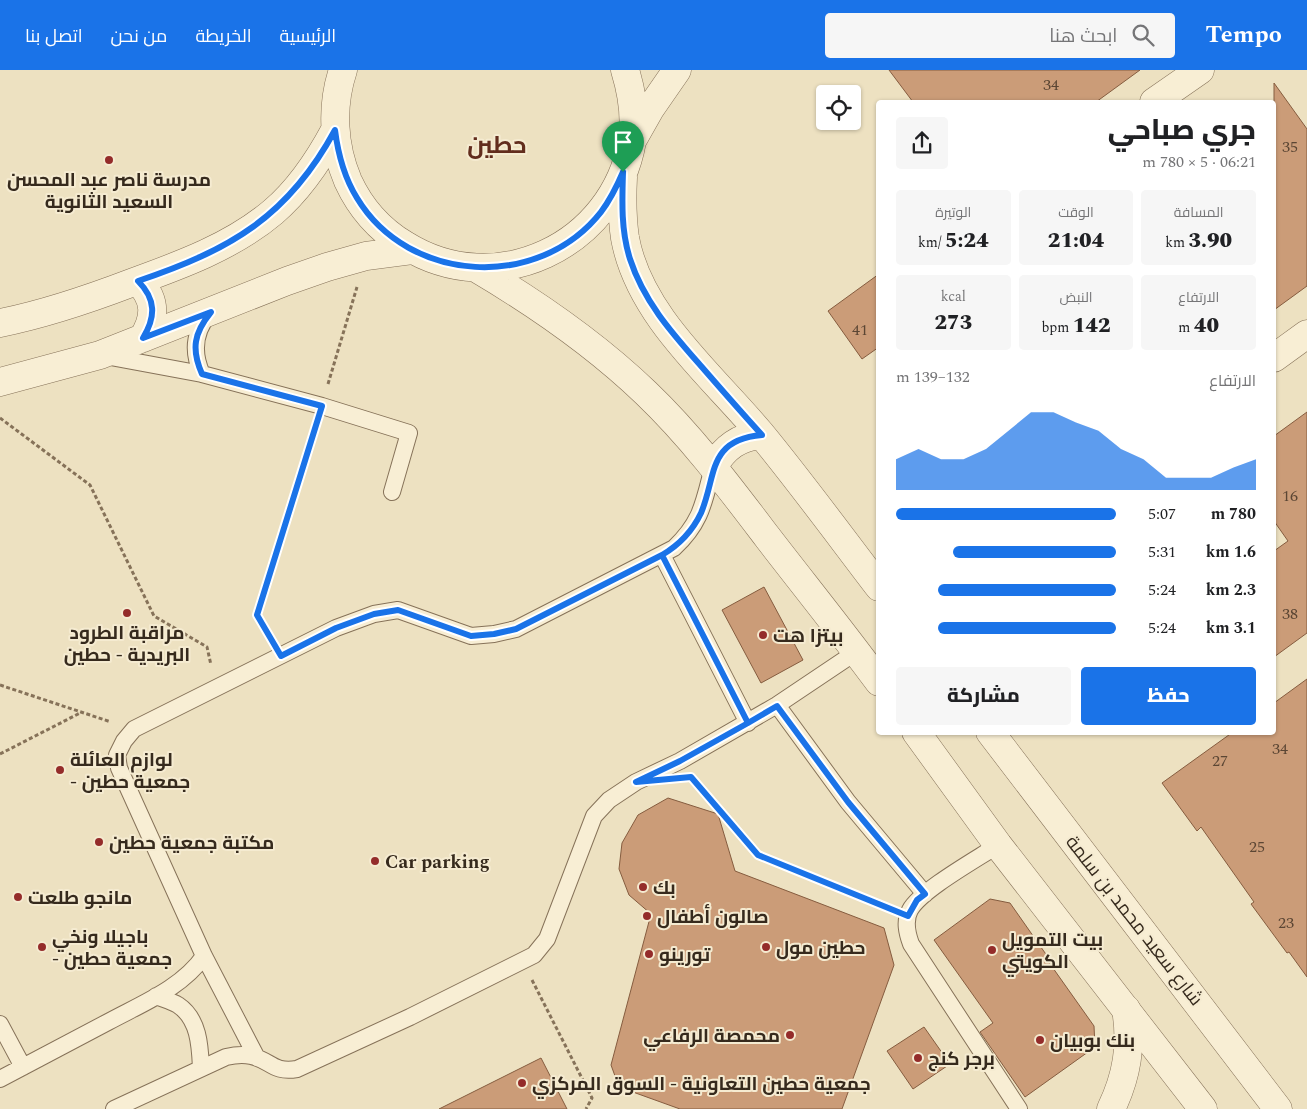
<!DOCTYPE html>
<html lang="ar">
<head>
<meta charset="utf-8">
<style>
  body { margin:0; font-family:Spectral,Cairo,serif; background:#f6f6f6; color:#202124; direction:rtl; height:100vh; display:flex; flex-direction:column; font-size:19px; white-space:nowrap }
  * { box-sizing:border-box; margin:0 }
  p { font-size:16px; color:#757577 }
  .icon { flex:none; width:28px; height:28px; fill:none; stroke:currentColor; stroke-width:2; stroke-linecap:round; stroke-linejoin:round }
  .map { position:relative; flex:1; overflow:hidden; direction:ltr }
  .details { position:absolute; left:876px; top:30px; width:400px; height:635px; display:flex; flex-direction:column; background:#fff; border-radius:5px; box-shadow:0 1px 4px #0004; direction:rtl }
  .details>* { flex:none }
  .fabs { position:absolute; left:816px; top:15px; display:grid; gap:10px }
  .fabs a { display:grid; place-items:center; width:45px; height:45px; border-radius:5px; background:#fff; box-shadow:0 1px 4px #0004; font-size:25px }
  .pin { position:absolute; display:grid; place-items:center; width:42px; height:42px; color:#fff; margin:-51px -21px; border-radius:50% 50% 50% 0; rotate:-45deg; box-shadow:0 0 5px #0007 }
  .pin .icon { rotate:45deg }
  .round { display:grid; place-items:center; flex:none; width:52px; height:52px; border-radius:5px; background:#f6f6f6 }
  .head { display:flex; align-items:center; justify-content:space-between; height:85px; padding:0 20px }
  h1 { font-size:28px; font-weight:800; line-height:38px }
  .metrics { display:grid; grid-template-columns:repeat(3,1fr); gap:8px; height:85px; padding:5px 20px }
  .metrics div { display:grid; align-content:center; border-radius:5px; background:#f6f6f6; text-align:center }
  .metrics b { font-size:21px; font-weight:800 }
  .metrics small { font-size:14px; font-weight:400 }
  .metrics p { font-size:14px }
  .chart { height:140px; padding:10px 20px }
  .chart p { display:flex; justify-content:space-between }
  .chart svg { width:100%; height:90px; margin-top:5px; fill:#1a73e8; opacity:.7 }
  .primary-button { display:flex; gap:10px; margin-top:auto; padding:10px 20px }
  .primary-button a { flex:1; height:58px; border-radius:5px; background:#1a73e8; color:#fff; font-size:20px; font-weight:800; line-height:58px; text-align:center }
  .primary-button a+a { background:#f6f6f6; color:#202124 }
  ul { padding:0 20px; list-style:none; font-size:16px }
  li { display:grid; grid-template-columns:80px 60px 1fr; align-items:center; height:38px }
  li i { height:12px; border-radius:6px; background:#1a73e8 }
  header { display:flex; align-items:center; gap:30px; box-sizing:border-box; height:70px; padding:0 25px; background:#1a73e8; color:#fff }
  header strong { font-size:24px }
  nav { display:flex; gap:28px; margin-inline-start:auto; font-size:18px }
  .search { width:350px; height:45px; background:#f6f6f6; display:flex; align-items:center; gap:12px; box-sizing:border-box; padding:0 18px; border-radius:5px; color:#757577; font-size:19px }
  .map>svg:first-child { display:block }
  .building { fill:#cb9c78; stroke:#855c3f }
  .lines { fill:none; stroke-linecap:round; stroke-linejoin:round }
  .service-casing { stroke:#867259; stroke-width:18 }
  .minor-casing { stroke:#867259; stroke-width:29 }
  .tertiary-casing { stroke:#867259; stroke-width:29 }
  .path { stroke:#867259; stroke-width:3; stroke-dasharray:4 2.5; stroke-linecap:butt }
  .service { stroke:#f8eed4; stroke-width:16 }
  .minor { stroke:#f8eed4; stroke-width:28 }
  .tertiary { stroke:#f8eed4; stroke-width:28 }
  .route-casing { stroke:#fff; stroke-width:10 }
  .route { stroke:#1a73e8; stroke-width:6 }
  .poi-dot { fill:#942c2a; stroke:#f5ebd1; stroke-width:2 }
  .labels { text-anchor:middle; stroke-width:4; stroke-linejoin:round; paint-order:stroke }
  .number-label { font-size:16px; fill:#5b4634 }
  .poi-label { font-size:19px; font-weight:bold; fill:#362a1d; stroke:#f5ebd1; text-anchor:start }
  .street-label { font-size:19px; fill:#362a1d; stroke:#f5ebd1 }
  .district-label { font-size:24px; font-weight:bold; fill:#622d1d; stroke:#f5ebd1 }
</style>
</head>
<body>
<header>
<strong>Tempo</strong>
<div class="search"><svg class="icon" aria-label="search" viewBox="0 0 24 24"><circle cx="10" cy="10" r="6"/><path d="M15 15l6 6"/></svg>ابحث هنا</div>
<nav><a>الرئيسية</a><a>الخريطة</a><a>من نحن</a><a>اتصل بنا</a></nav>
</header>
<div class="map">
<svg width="1307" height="1039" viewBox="0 0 1307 1039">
  <rect width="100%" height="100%" fill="#ede1c1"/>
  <!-- building -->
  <path class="building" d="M889,0H1140L1096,32H913Z
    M1274,13L1307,59V216L1274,240Z
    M879,204V277L862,289L828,241Z
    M1307,342V563L1274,587V481L1288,471L1274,451V366Z
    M764,517L803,590L761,613L722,540Z
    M1307,609V907L1289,882L1287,883L1251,834L1254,832L1201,757L1197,761L1162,713L1233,662H1274V633Z
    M668,728L718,744L735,801L884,858L894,895L842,1039H680L619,1017L611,995L651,844L629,825L619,799L622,773L638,745Z
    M990,829L1010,833L1050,890L1048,891L1094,956L1095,977L1025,1027L980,962L993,953L934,870Z
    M924,957L950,994L913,1019L887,981Z
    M541,988L567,1039H439Z"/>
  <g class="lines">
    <!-- service casing -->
    <g class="service-casing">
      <path id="service" d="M105,286L202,304L322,336L409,363L392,422
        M202,304C192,282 194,262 209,244
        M662,485L748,653
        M777,635L848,732L925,824
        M998,775C977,789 921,820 910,840C904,851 907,863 911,874L1019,1039
        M156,926C163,929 171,931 178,935C199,949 200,976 201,998
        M0,954L23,997
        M257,988L204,886L119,698L117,685L124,671L134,659L336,558L374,544L398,540L471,566L494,564L516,559L674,478C702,452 704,431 713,397
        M0,1009C36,990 72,971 108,952C141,934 182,918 204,886
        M114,1039L226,987C235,985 242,984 251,986C271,990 272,1003 297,999L410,947L534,885L547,869L594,746L609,730L636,712L680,691L777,635L856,582"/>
    </g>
    <!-- minor casing -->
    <g class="minor-casing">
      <path id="minor" d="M1154,32L1200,0
        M1274,288L1307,264
        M1111,1039C1127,1006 1132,975 1126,939"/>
    </g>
    <!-- tertiary casing -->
    <g class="tertiary-casing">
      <path id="tertiary" d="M343,0C331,36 333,76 348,111C360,137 380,160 405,175C496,232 614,176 632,71C636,47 632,23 625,0
        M633,69L650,39L677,0
        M623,107C622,127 622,148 625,168C639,246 712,305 761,364C802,414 840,466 879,517
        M476,198C537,234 595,274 646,323C692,367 730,418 768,468C805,516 843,563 879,612
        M138,211C156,229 156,247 143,268
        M0,253C45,244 89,229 131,213C181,195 233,176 273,142C300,119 319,90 335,60
        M0,312L100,285L287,211L327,197L366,186L412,180
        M713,397C725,377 739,367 761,365
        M916,662L998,775L1203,1039
        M990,662L1278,1039"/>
    </g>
    <!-- path -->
    <path class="path" d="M328,314L357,217
      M0,348L90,415L154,546L207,577L211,595
      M270,568L257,545L316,356
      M0,615L111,652
      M0,684L82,642
      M693,710L757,785L886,838
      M532,910L592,1028L586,1039"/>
    <!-- service -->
    <use href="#service" class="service"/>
    <!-- minor -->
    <use href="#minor" class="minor"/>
    <!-- tertiary -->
    <use href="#tertiary" class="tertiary"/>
  </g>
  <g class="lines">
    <!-- route casing -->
    <g class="route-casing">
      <path id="route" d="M623,102C617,116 610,130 601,142C539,221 409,214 357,128C344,107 338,84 335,60C288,147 230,180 138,211C156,229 156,247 143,268L211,242C194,263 191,279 202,304L322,336L257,545L281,586L336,558L374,544L398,540L471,566L494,564L516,559L662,485L748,653L680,691L636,712L691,707L758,785L908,846L917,830L925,824L848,732L777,636L748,653L662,485C679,475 692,462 701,443C717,405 707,370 762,365C741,342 721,319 701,296C672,263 644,232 630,189C621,161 622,132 623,102"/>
    </g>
    <!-- route -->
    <use href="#route" class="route"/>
  </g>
  <!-- markers -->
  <g class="poi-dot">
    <circle cx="109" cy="90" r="5"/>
    <circle cx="127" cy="543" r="5"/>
    <circle cx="763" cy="565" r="5"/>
    <circle cx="60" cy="700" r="5"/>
    <circle cx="99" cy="772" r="5"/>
    <circle cx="375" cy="791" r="5"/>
    <circle cx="643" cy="817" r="5"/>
    <circle cx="18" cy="827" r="5"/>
    <circle cx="647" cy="846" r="5"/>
    <circle cx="42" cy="877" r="5"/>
    <circle cx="766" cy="877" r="5"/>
    <circle cx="992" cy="880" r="5"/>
    <circle cx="649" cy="884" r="5"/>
    <circle cx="790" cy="965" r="5"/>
    <circle cx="1040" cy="970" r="5"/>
    <circle cx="918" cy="988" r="5"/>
    <circle cx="522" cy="1013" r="5"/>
  </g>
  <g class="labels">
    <!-- number labels -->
    <g class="number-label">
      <text x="1051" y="20">34</text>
      <text x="1290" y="82">35</text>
      <text x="860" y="265">41</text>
      <text x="1290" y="431">16</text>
      <text x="1290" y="549">38</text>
      <text x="1280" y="684">34</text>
      <text x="1220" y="696">27</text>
      <text x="1257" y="782">25</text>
      <text x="1286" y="858">23</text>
    </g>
    <!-- poi labels -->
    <g class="poi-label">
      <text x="109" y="116" text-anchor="middle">مدرسة ناصر عبد المحسن<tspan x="109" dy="22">السعيد الثانوية</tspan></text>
      <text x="127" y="569" text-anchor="middle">مراقبة الطرود<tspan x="127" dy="22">البريدية - حطين</tspan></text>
      <text x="773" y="572">بيتزا هت</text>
      <text x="70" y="696">لوازم العائلة<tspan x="70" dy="22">- جمعية حطين</tspan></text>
      <text x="109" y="779">مكتبة جمعية حطين</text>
      <text x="385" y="798">Car parking</text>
      <text x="653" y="824">بك</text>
      <text x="28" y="834">مانجو طلعت</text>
      <text x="657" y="853">صالون أطفال</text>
      <text x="52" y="873">باجيلا ونخي<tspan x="52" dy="22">- جمعية حطين</tspan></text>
      <text x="1002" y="876">بيت التمويل<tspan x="1002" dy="22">الكويتي</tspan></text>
      <text x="776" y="884">حطين مول</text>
      <text x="659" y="891">تورينو</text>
      <text x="780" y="972" text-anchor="end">محمصة الرفاعي</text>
      <text x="1050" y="977">بنك بوبيان</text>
      <text x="928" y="995">برجر كنج</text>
      <text x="532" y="1020">جمعية حطين التعاونية - السوق المركزي</text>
    </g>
    <!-- street labels -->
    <g class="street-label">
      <text transform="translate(1135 850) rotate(52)" y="7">شارع سعيد محمد بن سلمة</text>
    </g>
    <!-- district labels -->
    <g class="district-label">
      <text x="497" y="83">حطين</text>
    </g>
  </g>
</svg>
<div class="fabs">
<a><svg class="icon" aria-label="locate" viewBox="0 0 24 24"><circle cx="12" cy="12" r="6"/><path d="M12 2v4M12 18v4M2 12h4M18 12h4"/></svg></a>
</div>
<div class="pin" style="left:623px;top:102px;background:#1e9e55"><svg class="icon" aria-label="arrive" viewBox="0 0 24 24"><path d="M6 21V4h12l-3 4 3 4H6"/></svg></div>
<section class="details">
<div class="head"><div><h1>جري صباحي</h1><p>06:21 · 5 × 780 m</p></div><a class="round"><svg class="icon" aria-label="share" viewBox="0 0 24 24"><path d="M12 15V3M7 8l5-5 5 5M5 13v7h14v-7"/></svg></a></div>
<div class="metrics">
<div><p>المسافة</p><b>3.90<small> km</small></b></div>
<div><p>الوقت</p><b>21:04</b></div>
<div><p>الوتيرة</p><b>5:24<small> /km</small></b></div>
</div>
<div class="metrics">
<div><p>الارتفاع</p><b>40<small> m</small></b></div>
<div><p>النبض</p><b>142<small> bpm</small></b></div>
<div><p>kcal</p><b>273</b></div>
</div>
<div class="chart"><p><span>الارتفاع</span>132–139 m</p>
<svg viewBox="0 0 160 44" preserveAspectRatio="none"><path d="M0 44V29L10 24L20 29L30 29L40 24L50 15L60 6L70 6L80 11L90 15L100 24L110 29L120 38L130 38L140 38L150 33L160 29V44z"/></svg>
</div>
<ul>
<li><b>780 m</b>5:07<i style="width:100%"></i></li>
<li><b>1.6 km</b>5:31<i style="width:74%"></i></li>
<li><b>2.3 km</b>5:24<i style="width:81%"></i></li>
<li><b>3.1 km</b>5:24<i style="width:81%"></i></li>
</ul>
<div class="primary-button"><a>حفظ</a><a>مشاركة</a></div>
</section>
</div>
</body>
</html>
